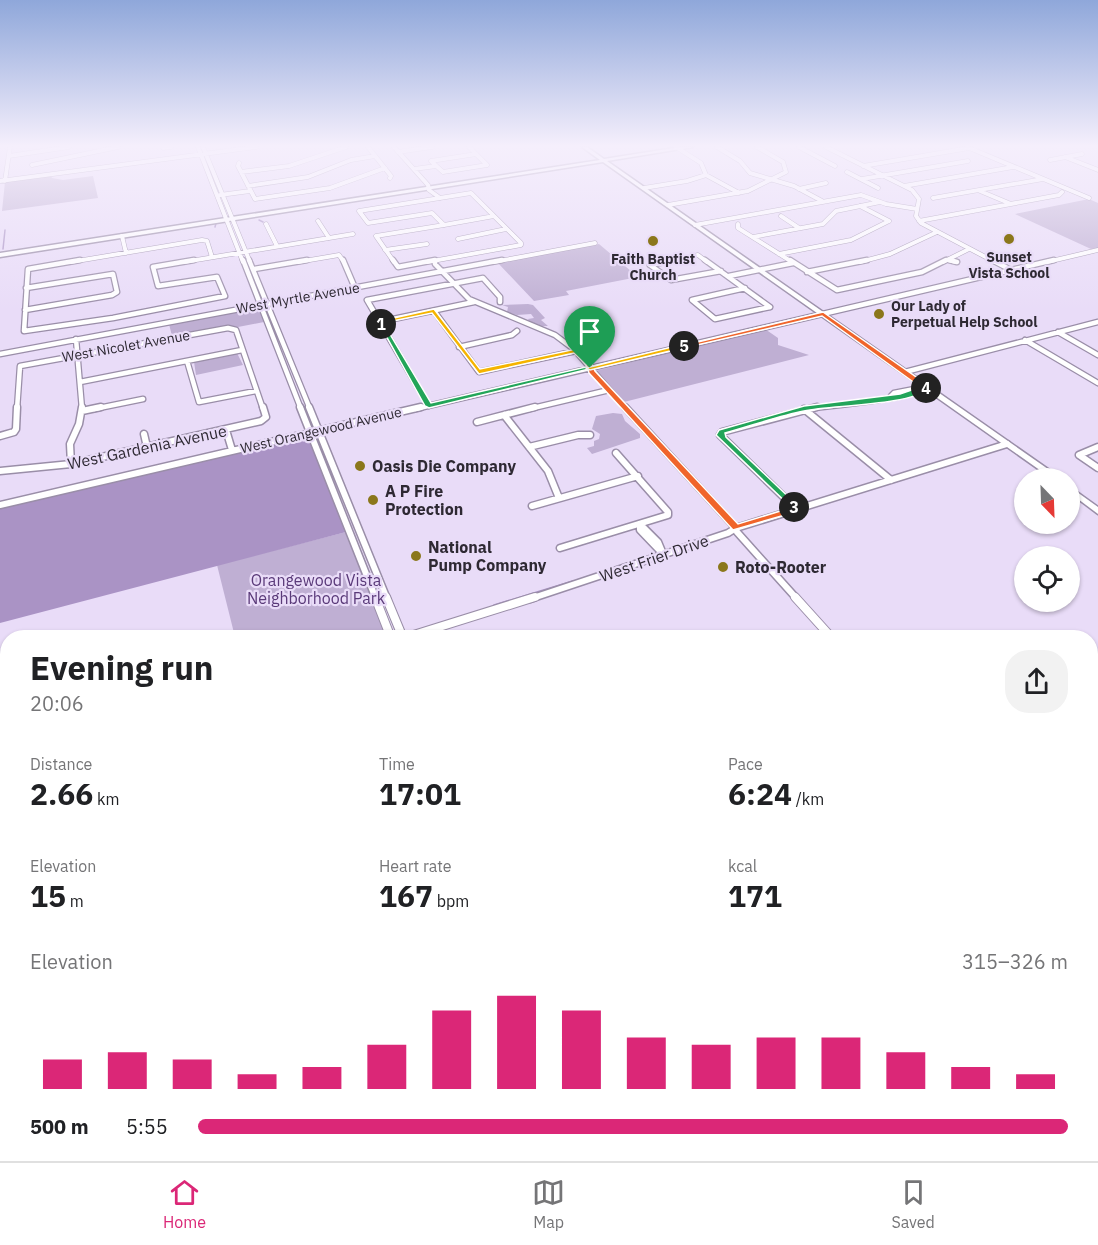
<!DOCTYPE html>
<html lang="en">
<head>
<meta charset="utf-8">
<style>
  body { margin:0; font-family:"IBM Plex Sans",sans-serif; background:#f2f2f2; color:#202124; height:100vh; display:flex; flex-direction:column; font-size:22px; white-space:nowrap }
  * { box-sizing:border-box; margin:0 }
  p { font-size:20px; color:#757577 }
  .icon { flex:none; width:33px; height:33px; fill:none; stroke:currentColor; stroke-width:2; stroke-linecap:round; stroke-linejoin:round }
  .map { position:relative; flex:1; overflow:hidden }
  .sheet { position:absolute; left:0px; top:630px; width:1098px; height:531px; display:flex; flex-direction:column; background:#fff; border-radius:24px 24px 0 0; box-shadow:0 2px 4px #0004 }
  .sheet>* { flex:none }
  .needle { width:39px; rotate:157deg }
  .buttons { position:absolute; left:1014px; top:468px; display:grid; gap:12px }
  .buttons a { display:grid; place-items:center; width:66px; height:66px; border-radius:50%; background:#fff; box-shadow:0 2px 4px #0004; font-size:30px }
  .pin { position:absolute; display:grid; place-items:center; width:51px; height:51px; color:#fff; margin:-62px -26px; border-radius:50% 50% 50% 0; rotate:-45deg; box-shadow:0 0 6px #0007 }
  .pin .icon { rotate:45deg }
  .km { position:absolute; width:30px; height:30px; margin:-15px; border-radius:50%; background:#222; color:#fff; font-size:16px; line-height:30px; text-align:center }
  .round { display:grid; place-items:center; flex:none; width:63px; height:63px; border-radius:24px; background:#f2f2f2 }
  .head { display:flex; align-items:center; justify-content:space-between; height:102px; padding:0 30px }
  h1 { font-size:33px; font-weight:800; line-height:45px }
  .figures { display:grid; grid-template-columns:repeat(3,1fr); gap:9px; height:102px; padding:6px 30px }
  .figures div { display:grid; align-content:center }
  .figures b { font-size:30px; font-weight:800 }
  .figures small { font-size:16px; font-weight:400 }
  .figures p { font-size:16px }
  .chart { height:168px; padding:12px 30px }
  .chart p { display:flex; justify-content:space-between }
  .chart svg { width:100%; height:108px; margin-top:6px; stroke:#db2777; stroke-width:6 }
  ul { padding:0 30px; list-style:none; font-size:20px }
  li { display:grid; grid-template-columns:96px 72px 1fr; align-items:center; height:45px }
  li i { height:15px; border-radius:8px; background:#db2777 }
  .tabs { display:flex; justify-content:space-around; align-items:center; height:84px; border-top:2px solid #e0e0e0; background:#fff; font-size:16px; color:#757577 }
  .tabs a { display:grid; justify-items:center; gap:3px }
  .tabs .selected { color:#db2777 }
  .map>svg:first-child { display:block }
  .green { fill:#bfafd3 }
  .water { fill:#aa93c5 }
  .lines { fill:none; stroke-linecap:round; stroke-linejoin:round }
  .stream { stroke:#aa93c5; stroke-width:1.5 }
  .minor-far3-casing { stroke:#9a8ea8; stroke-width:5 }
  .minor-far2-casing { stroke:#9a8ea8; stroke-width:7 }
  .minor-far1-casing { stroke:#9a8ea8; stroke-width:9 }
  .minor-casing { stroke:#9a8ea8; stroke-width:10 }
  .major-casing { stroke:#9a8ea8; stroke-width:3 }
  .minor-far3 { stroke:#fff; stroke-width:4 }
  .minor-far2 { stroke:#fff; stroke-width:4.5 }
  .minor-far1 { stroke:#fff; stroke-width:6 }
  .minor { stroke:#fff; stroke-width:8 }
  .major { fill:#fff; fill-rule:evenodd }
  .split-1 { fill:#22a559; stroke:#fff; stroke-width:1.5 }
  .split-2 { fill:#f5b400; stroke:#fff; stroke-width:1.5 }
  .split-3 { fill:#f0652b; stroke:#fff; stroke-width:1.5 }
  .split-4 { fill:#22a559; stroke:#fff; stroke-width:1.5 }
  .split-5 { fill:#f0652b; stroke:#fff; stroke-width:1.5 }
  .split-6 { fill:#f5b400; stroke:#fff; stroke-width:1.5 }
  .poi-dot { fill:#8b771b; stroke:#e9dcf8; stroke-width:2 }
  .labels { text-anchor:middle; stroke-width:4.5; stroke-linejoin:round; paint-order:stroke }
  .far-poi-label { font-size:14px; font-weight:bold; fill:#2e2933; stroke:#e9dcf8 }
  .far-street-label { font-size:14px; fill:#2e2933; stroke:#e9dcf8 }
  .street-label { font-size:16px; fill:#2e2933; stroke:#e9dcf8 }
  .poi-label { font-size:16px; font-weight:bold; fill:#2e2933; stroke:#e9dcf8; text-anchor:start }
  .park-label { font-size:16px; fill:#5a3a79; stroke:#e9dcf8 }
</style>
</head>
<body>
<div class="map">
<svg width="1098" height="1161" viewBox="0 0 1098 1161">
  <rect width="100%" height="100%" fill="#e9dcf8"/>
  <!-- green -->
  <path class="green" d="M51,176L52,178L63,180L93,176L98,198L2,211L5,182Z
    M1089,199L1098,203V248L1091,249L1015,214Z
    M599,244L638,277L566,291L569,295L534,301L498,263Z
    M528,304L533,305L545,318L541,320L548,326H542L529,321L528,319L534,318L531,314L517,315L507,312L508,307L502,305Z
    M255,308L259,310L264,322L238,327L226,326L172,336L169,324Z
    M765,329L778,338V345L809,355L624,402L595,371Z
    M237,353L243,365L196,375L194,362Z
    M613,413L622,414L625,421L640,434V438L592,454L587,448L594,446V441L599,439L600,434L592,429L596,416Z
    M346,532L384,631L383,636L235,637L217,565Z"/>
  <!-- water -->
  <path class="water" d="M306,436L309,438L346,532L0,623V507Z"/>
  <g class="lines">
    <!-- stream -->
    <path class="stream" d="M259,220L263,222
      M215,227L216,223
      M3,249L5,230
      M494,605L573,581"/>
    <!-- minor-far3 casing -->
    <g class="minor-far3-casing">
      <path id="minor-far3" d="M198,147L243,262
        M203,147L250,262
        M368,147L391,176L390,178
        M394,147L428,185L429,190L440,198
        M469,147L487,165
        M676,147L701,163L706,175L739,193
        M717,147L740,161L750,173L794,186L822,201
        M799,147L835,166
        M826,147L912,190L919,199L916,216L921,223L995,262
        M967,147L1089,198
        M163,148L171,147
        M398,152L432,147
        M9,156L69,147
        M1065,157L1098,170
        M1050,160L1082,154
        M431,161L443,172L487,165
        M431,161L476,154
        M239,163L238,166L255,199L330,188L385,168
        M32,165L118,147
        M863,166L969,148
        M414,169L436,166
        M241,172L289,166L346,147
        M847,172L878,188
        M862,179L968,161
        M0,181L256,147
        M5,181L10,147
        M248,186L308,177L351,160L375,156
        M904,186L1013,167
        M644,188L687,181L706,175
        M799,189L826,183
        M980,191L1011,204
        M220,195L250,191
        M933,198L1043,179
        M668,205L748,191L786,172L783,162L757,147
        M860,206L889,221
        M781,216L799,228
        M318,221L329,238
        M919,221L1059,195L1062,192
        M266,224L277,246
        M738,224V228L792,262
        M444,225L494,216
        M695,225L861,195L886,204L917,209
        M122,236L126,253
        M753,237L823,224L836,211L880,202
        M458,239L506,229
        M385,250L427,244
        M779,254L851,240L889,221
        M948,260L956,262
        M71,262L202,240L207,241L212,257
        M184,262L353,234
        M298,262L339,255L344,262
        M394,262L376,236L444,225
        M427,262L521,245V243L471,193L359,211L368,223L432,213L444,225
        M494,262L595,243
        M665,262L698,255L707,262
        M860,262L890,254L937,232
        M943,262L969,249
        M1047,262L1098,250"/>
    </g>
    <!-- minor-far2 casing -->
    <g class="minor-far2-casing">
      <path id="minor-far2" d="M80,260L28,269L24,331L113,318L225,296L217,277L158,286L153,267L194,260
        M243,260L301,409
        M249,260L310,409
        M343,260L355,288
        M393,260L398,267L435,260
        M705,260L770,307
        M790,260L837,290L922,272L946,260
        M949,260L957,262
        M992,260L1011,270
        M435,261V264L469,299L555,335L583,356
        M650,265L673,260
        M650,265L671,280L721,271
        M254,269L307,260
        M807,272L867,260
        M729,276L793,263
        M745,288L692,300L715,319L770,307
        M25,310L112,295L117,292L113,274L26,288
        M434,311L479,372L576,351
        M379,322L474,302
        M1058,332L1098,355
        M76,339L82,409
        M1025,340L1098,383
        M459,347L512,335L517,331
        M0,354L502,260
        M579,355L626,409
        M187,361L199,402L256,391
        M905,372L1098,322
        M80,382L242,350
        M891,396L894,393L925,387
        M429,406L367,300L483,278L500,297V302
        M17,409L20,366L228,328L236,330L263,409
        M94,409L143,399
        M415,409L1054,260
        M529,409L609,390
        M806,409C833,405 907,400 927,387"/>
    </g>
    <!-- minor-far1 casing -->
    <g class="minor-far1-casing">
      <path id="minor-far1" d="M300,407L376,599
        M309,407L387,599
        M625,407L736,528L737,532L797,599
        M804,409L891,480
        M82,411L101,407
        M504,415L548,471L559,498
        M477,422L535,407
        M226,430L232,450
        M144,434L147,447
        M0,436L14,432L16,429L17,407
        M529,447L578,435H590
        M1098,447L1079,455L1098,468
        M71,464L70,444L79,424L82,407
        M0,471L71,464L261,421L266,417L263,407
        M0,505L421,407
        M532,506L638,476
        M796,509L720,435L722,432L817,407
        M640,524L658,542L663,554
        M640,524V530L663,554
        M560,548L668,515V512L616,453
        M530,599L728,533L736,528L1007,444"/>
    </g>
    <!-- minor casing -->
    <g class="minor-casing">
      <path id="minor" d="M375,597L391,638
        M386,597L403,638
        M795,597L832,638
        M404,638L535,597
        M0,762L8,758"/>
    </g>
    <!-- major casing -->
    <g class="major-casing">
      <path id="major" d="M587,147L604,159L680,147H693L607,161L1058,476L1059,478H1051L603,162L0,257V253L600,160L582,147Z
        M1070,487L1098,507V514L1070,493Z
        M1098,763V773L1090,776V767Z
        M275,1154H300L297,1159L294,1161H268L271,1156Z"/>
    </g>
    <!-- minor-far3 -->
    <use href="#minor-far3" class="minor-far3"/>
    <!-- minor-far2 -->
    <use href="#minor-far2" class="minor-far2"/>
    <!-- minor-far1 -->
    <use href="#minor-far1" class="minor-far1"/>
    <!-- minor -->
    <use href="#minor" class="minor"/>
    <!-- major -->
    <use href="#major" class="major"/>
  </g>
  <!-- sky -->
  <linearGradient id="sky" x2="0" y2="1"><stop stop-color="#8fa7da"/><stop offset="0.47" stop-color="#f5effc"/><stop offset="1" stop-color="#f5effc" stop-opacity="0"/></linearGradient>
  <rect width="1098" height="310" fill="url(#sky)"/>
  <!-- split-1 -->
  <path class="split-1" d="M379,323L384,324L431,403L590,366L593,368L429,408L425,406Z"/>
  <!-- split-2 -->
  <path class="split-2" d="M434,309L480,369L576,349L592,362L585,363L574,353L479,374L432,313L383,323L381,326L376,322Z"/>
  <!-- split-3 -->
  <path class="split-3" d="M585,360H590L595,371L738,524L790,508L794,505L799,507V511L733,530L589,373Z"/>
  <!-- split-4 -->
  <path class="split-4" d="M926,385L930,388C909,406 834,405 804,411C778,416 751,426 725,433L726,437L797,505L798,507L794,510L716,435L719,430L804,406L900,394Z"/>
  <!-- split-5 -->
  <path class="split-5" d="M823,312L929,386V389H923L822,316L684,348L681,346Z"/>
  <!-- split-6 -->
  <path class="split-6" d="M684,344L687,347L590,370L586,368Z"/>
  <!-- markers -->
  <g class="poi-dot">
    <circle cx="1009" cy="239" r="6"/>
    <circle cx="653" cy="241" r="6"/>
    <circle cx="879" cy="314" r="6"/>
    <circle cx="360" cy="466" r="6"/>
    <circle cx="373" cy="500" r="6"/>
    <circle cx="416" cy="556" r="6"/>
    <circle cx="723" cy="567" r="6"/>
  </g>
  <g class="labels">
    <!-- far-poi labels -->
    <g class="far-poi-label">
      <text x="1009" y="262">Sunset<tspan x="1009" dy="16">Vista School</tspan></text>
      <text x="653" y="264">Faith Baptist<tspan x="653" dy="16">Church</tspan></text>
      <text x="891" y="311" text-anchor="start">Our Lady of<tspan x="891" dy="16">Perpetual Help School</tspan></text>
    </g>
    <!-- far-street labels -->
    <g class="far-street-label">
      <text transform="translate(298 298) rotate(-10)" y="5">West Myrtle Avenue</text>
      <text transform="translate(126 346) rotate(-10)" y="5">West Nicolet Avenue</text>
      <text transform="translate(321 430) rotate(-13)" y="5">West Orangewood Avenue</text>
    </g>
    <!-- street labels -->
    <g class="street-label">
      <text transform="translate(147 447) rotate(-12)" y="6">West Gardenia Avenue</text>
      <text transform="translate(654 558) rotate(-19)" y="6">West Frier Drive</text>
    </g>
    <!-- poi labels -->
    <g class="poi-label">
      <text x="372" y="472">Oasis Die Company</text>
      <text x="385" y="497">A P Fire<tspan x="385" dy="18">Protection</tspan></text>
      <text x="428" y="553">National<tspan x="428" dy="18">Pump Company</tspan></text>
      <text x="735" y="573">Roto-Rooter</text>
    </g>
    <!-- park labels -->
    <g class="park-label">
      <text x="316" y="586">Orangewood Vista<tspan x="316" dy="18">Neighborhood Park</tspan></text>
    </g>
  </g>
</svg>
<div class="buttons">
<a><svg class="needle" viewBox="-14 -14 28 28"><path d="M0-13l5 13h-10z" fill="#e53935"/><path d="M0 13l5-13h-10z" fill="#757577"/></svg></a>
<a><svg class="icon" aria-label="locate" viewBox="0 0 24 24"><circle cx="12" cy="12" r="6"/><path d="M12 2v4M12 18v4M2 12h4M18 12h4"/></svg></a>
</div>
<div class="pin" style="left:590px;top:368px;background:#1e9e55"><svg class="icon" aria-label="arrive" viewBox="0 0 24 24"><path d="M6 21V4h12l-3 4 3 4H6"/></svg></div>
<b class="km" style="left:381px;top:324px">1</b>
<b class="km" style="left:794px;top:507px">3</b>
<b class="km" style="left:926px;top:388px">4</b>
<b class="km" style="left:684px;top:346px">5</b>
<section class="sheet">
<div class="head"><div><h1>Evening run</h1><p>20:06</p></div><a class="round"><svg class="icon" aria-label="share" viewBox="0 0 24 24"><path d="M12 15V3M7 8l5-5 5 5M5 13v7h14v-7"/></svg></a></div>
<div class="figures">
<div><p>Distance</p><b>2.66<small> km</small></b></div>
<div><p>Time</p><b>17:01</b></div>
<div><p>Pace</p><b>6:24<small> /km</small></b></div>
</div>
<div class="figures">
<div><p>Elevation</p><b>15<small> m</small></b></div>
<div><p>Heart rate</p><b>167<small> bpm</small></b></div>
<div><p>kcal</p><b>171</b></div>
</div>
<div class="chart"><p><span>Elevation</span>315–326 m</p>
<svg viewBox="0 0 160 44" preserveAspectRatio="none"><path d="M5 44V32M15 44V29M25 44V32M35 44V38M45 44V35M55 44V26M65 44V12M75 44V6M85 44V12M95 44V23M105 44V26M115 44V23M125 44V23M135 44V29M145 44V35M155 44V38"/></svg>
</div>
<ul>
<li><b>500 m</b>5:55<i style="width:100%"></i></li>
</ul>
</section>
</div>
<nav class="tabs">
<a class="selected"><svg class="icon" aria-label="home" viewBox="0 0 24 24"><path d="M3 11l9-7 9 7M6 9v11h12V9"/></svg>Home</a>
<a><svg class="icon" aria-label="map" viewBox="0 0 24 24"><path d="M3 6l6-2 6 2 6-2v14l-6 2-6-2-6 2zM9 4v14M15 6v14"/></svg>Map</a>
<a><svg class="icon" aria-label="saved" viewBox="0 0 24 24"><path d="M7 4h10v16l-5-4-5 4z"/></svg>Saved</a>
</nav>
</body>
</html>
